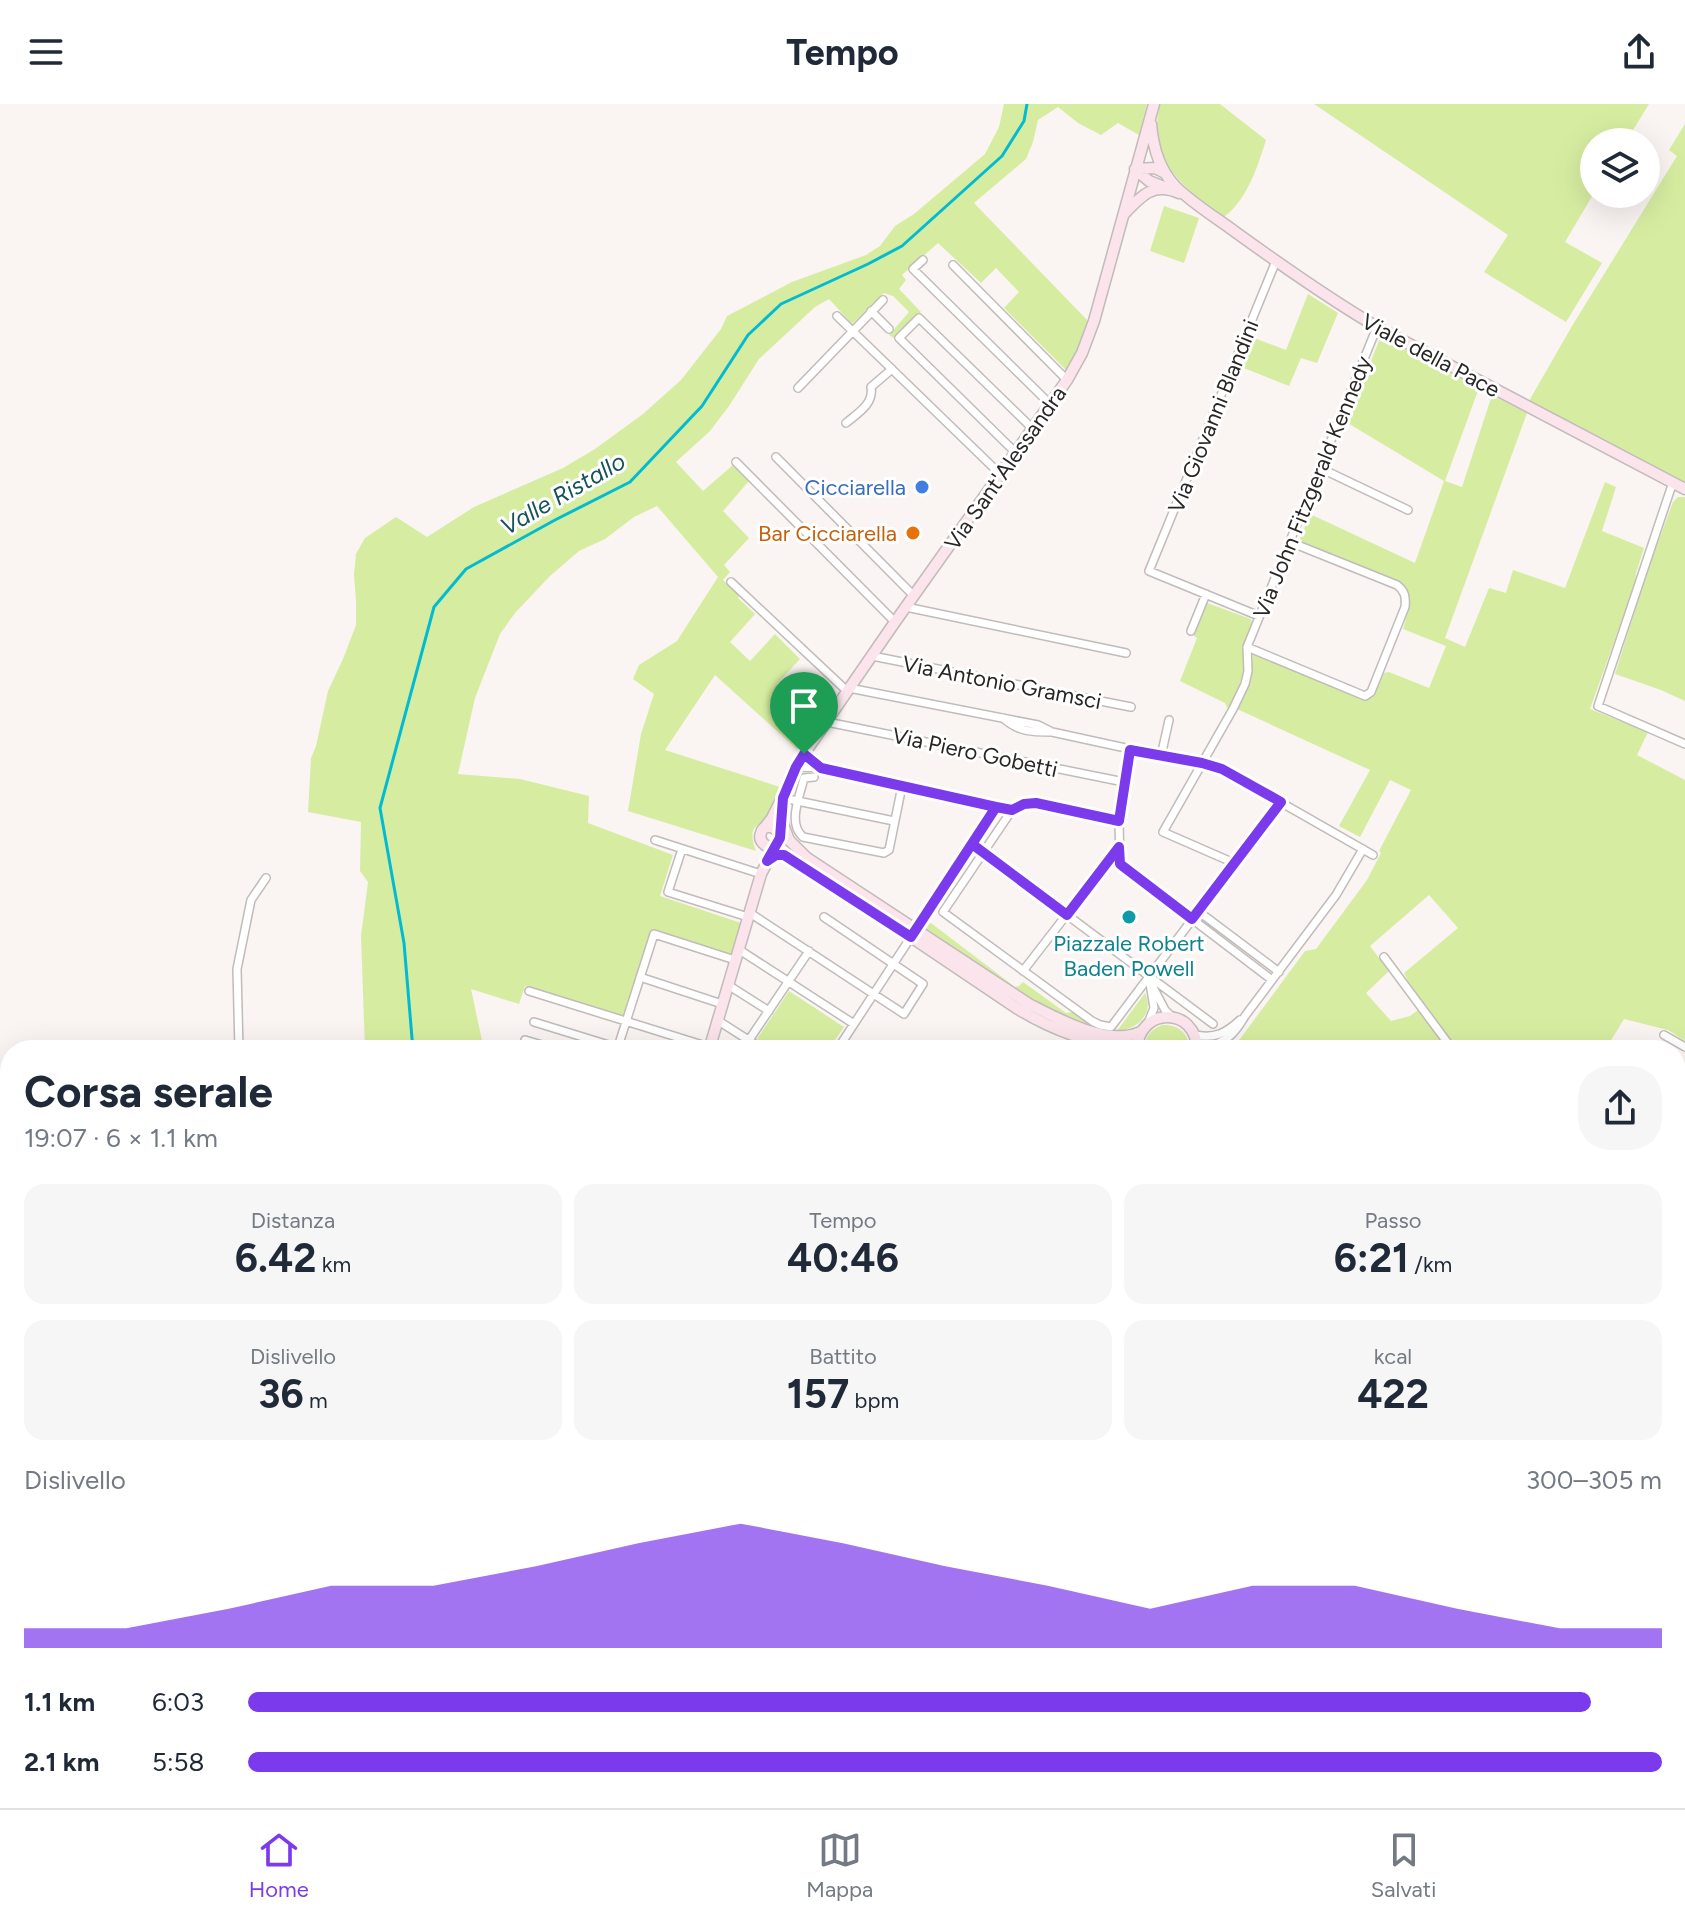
<!DOCTYPE html>
<html lang="it">
<head>
<meta charset="utf-8">
<style>
  body { margin:0; font-family:Figtree,sans-serif; background:#f6f6f7; color:#1f2937; height:100vh; display:flex; flex-direction:column; font-size:30px; white-space:nowrap }
  * { box-sizing:border-box; margin:0 }
  p { font-size:26px; color:#747a83 }
  .icon { flex:none; width:44px; height:44px; fill:none; stroke:currentColor; stroke-width:2; stroke-linecap:round; stroke-linejoin:round }
  .map { position:relative; flex:1; overflow:hidden }
  .panel { position:absolute; left:0px; top:936px; width:1686px; height:768px; display:flex; flex-direction:column; background:#fff; border-radius:32px 32px 0 0; box-shadow:0 8px 32px #0002 }
  .panel>* { flex:none }
  .tools { position:absolute; left:1580px; top:24px; display:grid; gap:16px }
  .tools a { display:grid; place-items:center; width:80px; height:80px; border-radius:50%; background:#fff; box-shadow:0 8px 32px #0002; font-size:40px }
  .pin { position:absolute; display:grid; place-items:center; width:68px; height:68px; color:#fff; margin:-82px -34px; border-radius:50% 50% 50% 0; rotate:-45deg; box-shadow:0 0 8px #0007 }
  .pin .icon { rotate:45deg }
  .round { display:grid; place-items:center; flex:none; width:84px; height:84px; border-radius:32px; background:#f6f6f7 }
  .overview { display:flex; align-items:center; justify-content:space-between; height:136px; padding:0 24px }
  h1 { font-size:44px; font-weight:700; line-height:60px }
  .stats { display:grid; grid-template-columns:repeat(3,1fr); gap:12px; height:136px; padding:8px 24px }
  .stats div { display:grid; align-content:center; border-radius:20px; background:#f6f6f7; text-align:center }
  .stats b { font-size:40px; font-weight:700 }
  .stats small { font-size:22px; font-weight:400 }
  .stats p { font-size:22px }
  .chart { height:224px; padding:16px 24px }
  .chart p { display:flex; justify-content:space-between }
  .chart svg { width:100%; height:144px; margin-top:8px; fill:#7c3aed; opacity:.7 }
  ul { padding:0 24px; list-style:none; font-size:26px }
  li { display:grid; grid-template-columns:128px 96px 1fr; align-items:center; height:60px }
  li i { height:20px; border-radius:10px; background:#7c3aed }
  header { display:flex; justify-content:space-between; align-items:center; height:104px; padding:0 24px; background:#fff; font-size:36px; font-weight:700 }
  .menu { display:flex; justify-content:space-around; align-items:center; height:112px; border-top:2px solid #e0e1e3; background:#fff; font-size:22px; color:#747a83 }
  .menu a { display:grid; justify-items:center; gap:4px }
  .menu .current { color:#7c3aed }
  .map>svg:first-child { display:block }
  .green { fill:#d6eda1 }
  .lines { fill:none; stroke-linecap:round; stroke-linejoin:round }
  .stream { stroke:#02bad1; stroke-width:3 }
  .street-casing { stroke:#c1bbb9; stroke-width:10 }
  .secondary-casing { stroke:#c1bbb9; stroke-width:13 }
  .street { stroke:#fff; stroke-width:7 }
  .secondary { stroke:#fbe4ec; stroke-width:10 }
  .route-casing { stroke:#fff; stroke-width:16 }
  .route { stroke:#7c3aed; stroke-width:10 }
  .shop-dot { fill:#3f7fe0; stroke:#fff; stroke-width:3 }
  .food-dot { fill:#e8710a; stroke:#fff; stroke-width:3 }
  .culture-dot { fill:#0f9aa8; stroke:#fff; stroke-width:3 }
  .labels { text-anchor:middle; stroke-width:6; stroke-linejoin:round; paint-order:stroke }
  .street-label { font-size:22px; fill:#282625; stroke:#fff }
  .shop-label { font-size:22px; fill:#366cbe; stroke:#fff; text-anchor:end }
  .food-label { font-size:22px; fill:#c56008; stroke:#fff; text-anchor:end }
  .culture-label { font-size:22px; fill:#0d838f; stroke:#fff }
  .water-label { font-size:24px; font-style:italic; fill:#14525c; stroke:#fff }
</style>
</head>
<body>
<header><svg class="icon" aria-label="menu" viewBox="0 0 24 24"><path d="M4 6h16M4 12h16M4 18h16"/></svg>Tempo<svg class="icon" aria-label="share" viewBox="0 0 24 24"><path d="M12 15V3M7 8l5-5 5 5M5 13v7h14v-7"/></svg></header>
<div class="map">
<svg width="1685" height="1704" viewBox="0 0 1685 1704">
  <rect width="100%" height="100%" fill="#faf4f2"/>
  <!-- green -->
  <path class="green" d="M1004,0H1147L1139,31L1118,19L1101,31L1078,19L1058,3L1038,16L1033,38L1026,55L974,99L1089,218L1082,238L1066,266L1004,204L1019,188L996,164L981,179L938,139L902,171L906,176L899,185L921,208L895,235L889,231L909,208L893,192L884,189L852,220L829,195L815,203L759,255L729,302L710,327L676,358L703,387L733,361L749,377L723,407L749,434L724,461L730,468L723,476L740,491L738,494L755,510L730,538L750,557L775,530L800,555L777,580L818,619L797,645L715,571L665,646L780,683C778,691 776,701 771,708C759,726 746,718 756,747L628,707L641,630L654,590L633,575L639,561L677,537L718,473L657,402L634,413L605,435L579,447L550,472L515,509L500,530L475,594L458,670L520,675L589,692L588,719L673,751L660,792L741,819L731,851L651,826L623,912L525,882L519,900L471,885L482,937L512,946H365L361,832L368,778L360,767L361,718L308,708L311,654L316,642L328,587L343,555L356,521V497L354,471L356,450L365,434L396,413L427,433L474,403L563,364L595,345L643,310L681,276L721,225L727,212L792,178L866,151L880,142L895,122L914,110L985,50L999,23Z
    M1160,0H1220L1266,36C1258,62 1247,96 1224,113C1183,83 1146,57 1160,0Z
    M1314,0H1649L1633,26L1631,25L1624,38H1594V89L1565,138L1602,159L1566,218L1484,168L1508,131Z
    M1685,20V379L1529,297L1572,222L1677,52L1669,46Z
    M1164,102L1199,114L1184,159L1150,147Z
    M1308,190L1338,209L1317,259L1301,254L1289,282L1239,262L1251,233L1286,246Z
    M1381,232L1479,284L1445,377L1462,383L1492,291L1527,309L1445,534L1465,543L1489,484L1506,489L1513,466L1565,484L1605,378L1616,383L1602,427L1644,444L1636,469L1635,479L1590,605L1648,628L1637,651L1685,676V937L1668,926L1624,915L1605,946H1455L1411,883L1404,869L1458,824L1429,791L1370,842L1389,867L1366,889L1391,917L1410,912L1418,906L1448,946H1221L1232,942L1240,935L1305,847L1316,845L1367,776L1381,749L1379,747L1411,686L1390,676L1360,733L1339,722L1370,666L1237,605L1250,577L1253,550L1364,596L1372,591L1383,569L1389,568L1429,584L1446,542L1403,525C1408,508 1414,492 1399,479L1299,437L1310,410L1415,459L1444,377L1346,318Z
    M1678,393H1685V597L1661,586L1615,570L1647,468L1673,398Z
    M1207,499L1251,515L1252,519L1242,544L1245,545C1246,568 1238,587 1229,607L1225,599L1180,577L1197,534L1194,532Z
    M931,819L1015,883L1019,882L1023,878L1066,909L1073,908L1088,920C1029,900 978,860 926,826L927,820Z
    M789,887L844,923L828,946H774L757,935Z
    M1145,889C1155,909 1137,926 1117,927Z
    M1162,921C1179,920 1189,930 1190,946H1144C1145,933 1150,926 1162,921Z
    M1676,1371L1685,1373V1600L1676,1586Z
    M10,1506V1694H118L114,1704H0V1511Z"/>
  <g class="lines">
    <!-- stream -->
    <path class="stream" d="M413,946L404,839L380,704L434,503L466,465L555,416L630,378L702,302L748,231L781,200L868,160L902,142L1002,52L1024,17L1027,0
      M1676,1550L1685,1552
      M145,1704L148,1694"/>
    <!-- street casing -->
    <g class="street-casing">
      <path id="street" d="M923,156L913,165L1050,300
        M953,161L1067,276
        M871,207L889,225
        M837,212L1000,370
        M798,284L883,196
        M846,319C858,309 874,300 871,283L892,265
        M1016,349L899,234L919,214L1033,325
        M776,353L914,492
        M736,358L895,518
        M1320,364L1408,406
        M1673,378L1598,602L1685,640
        M731,478L847,587
        M906,503L1126,549
        M1259,512L1149,467L1276,157
        M1191,527L1206,490
        M1247,543L1365,592L1371,588L1405,503C1406,493 1405,487 1397,481L1290,438
        M872,552L1131,603
        M849,584L1038,621L1050,627
        M1003,614C1019,628 1031,628 1052,628L1222,665L1373,751
        M827,618L1124,678
        M1130,646L1119,717L1120,760L1272,876
        M1161,652L1169,616
        M796,663L821,664L1012,706L1024,700L1036,699L1119,717
        M814,673L804,674C800,692 787,719 803,733L884,749L889,746L902,682
        M783,694L894,717
        M1012,706L943,808L1092,917L1100,921L1111,923L1281,698
        M655,736L761,770
        M972,740L1213,920
        M682,745L668,788L748,813
        M1234,759L1163,728L1233,605L1245,580L1248,567L1247,543L1377,223
        M1198,807L1279,868
        M750,809L904,910L923,880L824,813
        M738,845L854,920
        M1384,853L1453,946
        M1023,867L1119,743
        M640,873L722,900
        M728,881L769,907
        M1153,883L1165,906L1172,913
        M529,887L709,943
        M717,916L764,946
        M534,918L625,946
        M1148,919L1154,904L1149,873
        M1195,931C1215,935 1226,929 1240,916
        M1664,931L1685,943
        M525,936L559,946
        M749,936L809,847
        M239,946L237,865L251,796L266,774
        M617,946L654,830L735,856
        M837,946L996,703
        M1203,946C1226,935 1231,936 1245,912L1336,791L1363,745
        M1676,999L1685,984
        M1676,1014L1685,1020
        M1676,1090L1685,1095
        M1676,1151L1685,1157
        M1676,1177L1685,1162
        M1676,1250L1685,1255
        M1676,1343L1685,1328
        M1676,1605V1604
        M165,1694L180,1704
        M217,1694L232,1704
        M271,1694L286,1704
        M321,1694L335,1704
        M380,1694L395,1704
        M550,1694L566,1704
        M624,1694L639,1704
        M700,1694L715,1704
        M823,1694L839,1704
        M887,1694L903,1704
        M947,1694L962,1704
        M1009,1694L1024,1704
        M1068,1694L1084,1704
        M1130,1694L1144,1704
        M1189,1694L1204,1704
        M1246,1694L1262,1704
        M1369,1694L1385,1704
        M1518,1694L1536,1704
        M1624,1694L1642,1704
        M469,1695L483,1698L492,1704
        M182,1704L189,1694
        M260,1704L267,1694
        M307,1704L314,1694
        M514,1704L520,1694
        M583,1704L590,1694
        M650,1704L657,1694
        M678,1704L685,1694
        M739,1704L745,1694
        M910,1704L916,1694
        M1048,1704L1054,1694
        M1112,1704L1118,1694
        M1234,1704L1240,1694
        M1315,1704L1321,1694
        M1324,1704L1330,1694
        M1579,1704L1584,1694"/>
    </g>
    <!-- secondary casing -->
    <g class="secondary-casing">
      <path id="secondary" d="M1151,20C1153,44 1159,65 1175,82C1192,99 1215,113 1234,127C1281,161 1328,194 1377,223L1685,385
        M1135,65L1149,77L1164,83
        M1135,65L1155,64L1165,69
        M1125,109C1142,91 1154,78 1179,89
        M781,715L789,736L807,754L1029,900C1058,915 1109,943 1140,928
        M765,723L772,714L804,650L895,518L1067,276L1082,249L1094,217L1154,0
        M769,743L776,741L780,734L778,727L772,723C767,723 763,722 761,729C756,741 776,747 784,751L911,833L1018,905C1051,925 1085,938 1123,943L1130,946
        M709,946L761,770L776,741
        M1137,946C1138,902 1197,902 1197,946
        M1676,1365L1685,1368
        M0,1443L10,1447
        M757,1694L773,1704
        M466,1704L469,1694
        M806,1704L812,1694
        M1176,1704L1183,1694"/>
    </g>
    <!-- street -->
    <use href="#street" class="street"/>
    <!-- secondary -->
    <use href="#secondary" class="secondary"/>
  </g>
  <g class="lines">
    <!-- route casing -->
    <g class="route-casing">
      <path id="route" d="M804,650L796,663L783,694L780,734L767,757L776,751H784L911,833L996,703L1012,706L1024,700L1036,699L1119,717L1130,646L1202,659L1222,665L1281,698L1192,815L1120,760L1119,743L1067,811L972,740L996,703L821,664L804,650"/>
    </g>
    <!-- route -->
    <use href="#route" class="route"/>
  </g>
  <!-- markers -->
  <circle class="shop-dot" cx="922" cy="383" r="8"/>
  <circle class="food-dot" cx="913" cy="429" r="8"/>
  <circle class="culture-dot" cx="1129" cy="813" r="8"/>
  <g class="labels">
    <!-- street labels -->
    <g class="street-label">
      <text transform="translate(1431 251) rotate(28)" y="8">Viale della Pace</text>
      <text transform="translate(1213 312) rotate(-68)" y="8">Via Giovanni Blandini</text>
      <text transform="translate(1005 364) rotate(-55)" y="8">Via Sant'Alessandra</text>
      <text transform="translate(1312 383) rotate(-68)" y="8">Via John Fitzgerald Kennedy</text>
      <text transform="translate(1002 578) rotate(11)" y="8">Via Antonio Gramsci</text>
      <text transform="translate(975 648) rotate(12)" y="8">Via Piero Gobetti</text>
    </g>
    <!-- shop labels -->
    <g class="shop-label">
      <text x="906" y="391">Cicciarella</text>
    </g>
    <!-- food labels -->
    <g class="food-label">
      <text x="897" y="437">Bar Cicciarella</text>
    </g>
    <!-- culture labels -->
    <g class="culture-label">
      <text x="1129" y="847">Piazzale Robert<tspan x="1129" dy="25">Baden Powell</tspan></text>
    </g>
    <!-- water labels -->
    <g class="water-label">
      <text transform="translate(563 390) rotate(-30)" y="8">Valle Ristallo</text>
    </g>
  </g>
</svg>
<div class="tools">
<a><svg class="icon" aria-label="layers" viewBox="0 0 24 24"><path d="M12 4l9 5-9 5-9-5zM3 14l9 5 9-5"/></svg></a>
</div>
<div class="pin" style="left:804px;top:650px;background:#1e9e55"><svg class="icon" aria-label="arrive" viewBox="0 0 24 24"><path d="M6 21V4h12l-3 4 3 4H6"/></svg></div>
<section class="panel">
<div class="overview"><div><h1>Corsa serale</h1><p>19:07 · 6 × 1.1 km</p></div><a class="round"><svg class="icon" aria-label="share" viewBox="0 0 24 24"><path d="M12 15V3M7 8l5-5 5 5M5 13v7h14v-7"/></svg></a></div>
<div class="stats">
<div><p>Distanza</p><b>6.42<small> km</small></b></div>
<div><p>Tempo</p><b>40:46</b></div>
<div><p>Passo</p><b>6:21<small> /km</small></b></div>
</div>
<div class="stats">
<div><p>Dislivello</p><b>36<small> m</small></b></div>
<div><p>Battito</p><b>157<small> bpm</small></b></div>
<div><p>kcal</p><b>422</b></div>
</div>
<div class="chart"><p><span>Dislivello</span>300–305 m</p>
<svg viewBox="0 0 160 44" preserveAspectRatio="none"><path d="M0 44V38L10 38L20 32L30 25L40 25L50 19L60 12L70 6L80 12L90 19L100 25L110 32L120 25L130 25L140 32L150 38L160 38V44z"/></svg>
</div>
<ul>
<li><b>1.1 km</b>6:03<i style="width:95%"></i></li>
<li><b>2.1 km</b>5:58<i style="width:100%"></i></li>
</ul>
</section>
</div>
<nav class="menu">
<a class="current"><svg class="icon" aria-label="home" viewBox="0 0 24 24"><path d="M3 11l9-7 9 7M6 9v11h12V9"/></svg>Home</a>
<a><svg class="icon" aria-label="map" viewBox="0 0 24 24"><path d="M3 6l6-2 6 2 6-2v14l-6 2-6-2-6 2zM9 4v14M15 6v14"/></svg>Mappa</a>
<a><svg class="icon" aria-label="saved" viewBox="0 0 24 24"><path d="M7 4h10v16l-5-4-5 4z"/></svg>Salvati</a>
</nav>
</body>
</html>
